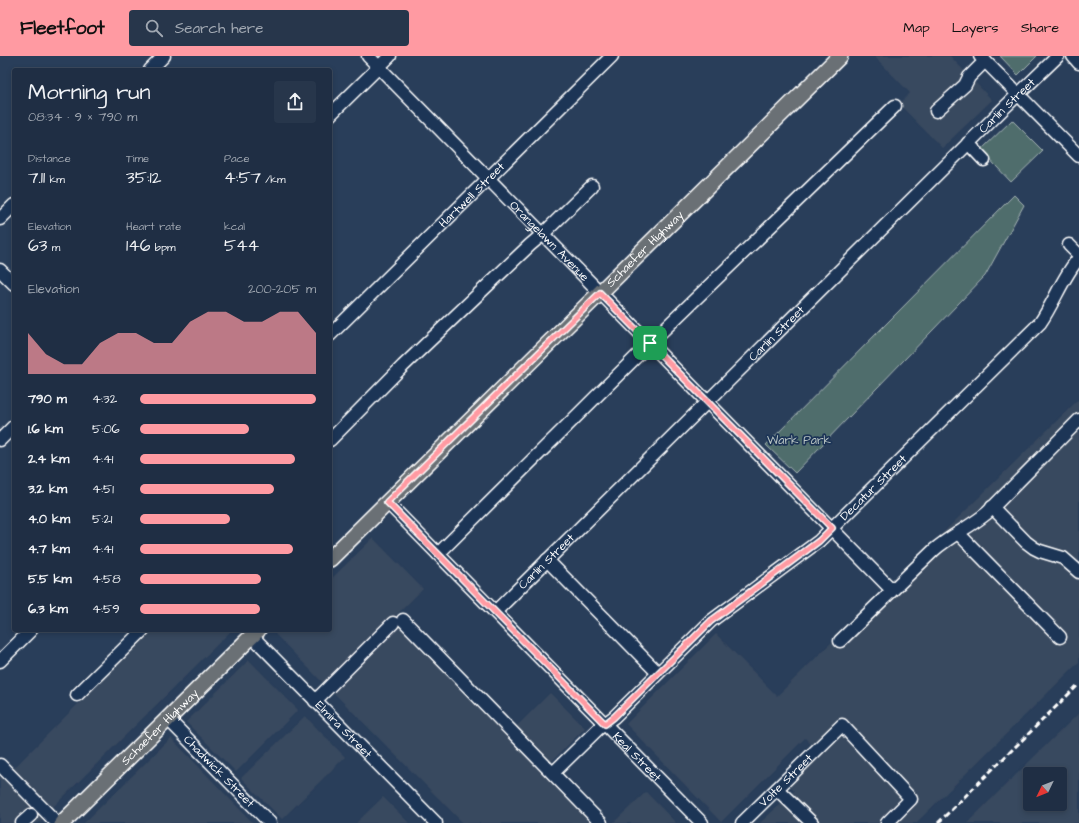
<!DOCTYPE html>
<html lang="en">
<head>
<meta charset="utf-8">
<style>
  body { margin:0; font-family:"Architects Daughter",sans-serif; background:#27364b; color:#f1f3f6; height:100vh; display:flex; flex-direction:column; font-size:15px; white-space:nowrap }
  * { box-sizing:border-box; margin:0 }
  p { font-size:13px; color:#a1a8b2 }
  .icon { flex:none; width:22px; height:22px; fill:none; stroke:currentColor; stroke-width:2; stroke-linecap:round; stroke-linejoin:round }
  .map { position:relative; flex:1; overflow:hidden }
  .side { position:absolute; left:12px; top:12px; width:320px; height:564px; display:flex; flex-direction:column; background:#1f2e44; border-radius:4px; box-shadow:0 2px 6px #0003,0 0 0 1px #3c4a5d }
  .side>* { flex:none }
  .needle { width:26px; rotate:227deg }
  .buttons { position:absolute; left:1023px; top:711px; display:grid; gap:8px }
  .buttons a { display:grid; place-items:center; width:44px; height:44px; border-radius:4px; background:#1f2e44; box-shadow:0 2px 6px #0003,0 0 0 1px #3c4a5d; font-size:20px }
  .pin { position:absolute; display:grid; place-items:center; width:34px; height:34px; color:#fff; margin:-17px; border-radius:8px; box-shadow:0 2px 6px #0006 }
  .round { display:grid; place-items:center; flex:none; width:42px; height:42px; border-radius:4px; background:#27364b }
  .overview { display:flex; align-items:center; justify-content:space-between; height:68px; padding:0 16px }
  h1 { font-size:22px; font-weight:600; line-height:30px }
  .stats { display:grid; grid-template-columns:repeat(3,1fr); gap:6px; height:68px; padding:4px 16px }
  .stats div { display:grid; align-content:center }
  .stats b { font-size:17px; font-weight:600 }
  .stats small { font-size:11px; font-weight:400 }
  .stats p { font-size:11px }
  .chart { height:112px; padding:8px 16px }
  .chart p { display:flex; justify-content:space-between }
  .chart svg { width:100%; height:72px; margin-top:4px; fill:#ff9aa2; opacity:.7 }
  ul { padding:0 16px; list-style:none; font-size:13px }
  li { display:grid; grid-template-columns:64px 48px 1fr; align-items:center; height:30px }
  li i { height:10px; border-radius:5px; background:#ff9aa2 }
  header { display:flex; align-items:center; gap:24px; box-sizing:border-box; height:56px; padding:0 20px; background:#ff9aa2; color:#111 }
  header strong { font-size:19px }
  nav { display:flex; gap:22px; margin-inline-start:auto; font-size:14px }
  .search { width:280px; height:36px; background:#27364b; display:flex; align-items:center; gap:10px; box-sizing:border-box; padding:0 14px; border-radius:4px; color:#a1a8b2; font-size:15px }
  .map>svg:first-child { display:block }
  .built { fill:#38485e; fill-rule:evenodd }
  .green { fill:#506d6c; stroke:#a8b6b6 }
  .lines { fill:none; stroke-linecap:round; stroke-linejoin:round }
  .minor-casing { stroke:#fff; stroke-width:15 }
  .major-casing { stroke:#fff; stroke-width:18 }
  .minor { stroke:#1d3557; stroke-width:12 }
  .major { stroke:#6b7074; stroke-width:15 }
  .rail { stroke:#fff; stroke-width:3; stroke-dasharray:6 3; stroke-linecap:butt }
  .route-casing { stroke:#fff; stroke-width:8 }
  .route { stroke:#ff9aa2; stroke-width:5 }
  .labels { text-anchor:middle; stroke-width:3.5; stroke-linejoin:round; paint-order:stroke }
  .street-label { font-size:12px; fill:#fff; stroke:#1d3557 }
  .park-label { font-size:12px; fill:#b9c5c4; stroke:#1d3557 }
</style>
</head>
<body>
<header>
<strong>Fleetfoot</strong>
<div class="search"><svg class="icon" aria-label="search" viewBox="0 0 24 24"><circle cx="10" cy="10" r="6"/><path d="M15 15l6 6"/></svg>Search here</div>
<nav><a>Map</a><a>Layers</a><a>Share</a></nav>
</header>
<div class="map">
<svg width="1079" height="767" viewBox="0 0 1079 767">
  <rect width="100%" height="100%" fill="#293e5a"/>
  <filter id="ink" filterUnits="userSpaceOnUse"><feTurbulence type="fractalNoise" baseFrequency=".025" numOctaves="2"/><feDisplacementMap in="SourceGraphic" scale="8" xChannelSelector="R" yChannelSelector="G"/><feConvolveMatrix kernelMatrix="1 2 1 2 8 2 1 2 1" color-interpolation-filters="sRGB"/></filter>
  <g filter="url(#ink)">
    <!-- built -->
    <path class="built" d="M874,0H950L992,44L942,92L899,48L910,37Z
      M1079,343V606L916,767H760L794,735L789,730L821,699L805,682L721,766L626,668L716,578L777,640Z
      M373,482L423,533L325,629L275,578L279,574H330V524Z
      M398,566L596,767H463L330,633Z
      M152,574H232L50,754L11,715Z
      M249,604L298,654L236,716L186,666Z
      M550,637L585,672L547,710L512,675Z
      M1079,657V767H967L1040,695ZM1030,718H1060V748H1030Z
      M305,660L345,701L282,763L241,722Z
      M171,682L253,767H84Z
      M0,716L45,761L38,767H0Z
      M646,736L676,767H613Z
      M383,741L409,767H356Z"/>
    <!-- green -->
    <path class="green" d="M1000,0H1037L1018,19Z
      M1012,64L1043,95L1011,126L981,94Z
      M1014,139L1024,149L985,220L795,417L766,389Z"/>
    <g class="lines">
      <!-- minor casing -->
      <g class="minor-casing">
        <g id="minor">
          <path id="s1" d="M368,0L888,530"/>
          <path d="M980,0L1079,100"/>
          <path d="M1073,0L1079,7"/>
          <path d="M150,14L164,0"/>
          <path d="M936,55L965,29L969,21L985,5"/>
          <path d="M330,59L390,0"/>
          <path d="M968,87L984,104"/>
          <path d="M0,163L14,149"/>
          <path d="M1069,189L1079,199"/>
          <path d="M0,214L14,228"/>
          <path id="s2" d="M330,279L612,0"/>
          <path d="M0,384L14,370"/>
          <path d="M330,384L403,310L530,189L543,178L592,130"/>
          <path id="s3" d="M387,446L702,767"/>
          <path d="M992,451L1026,486L1034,492L1040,495L1063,502L1079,516"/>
          <path d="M958,477L1060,581"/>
          <path d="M438,498L650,287L895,50"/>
          <path d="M547,504L658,617"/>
          <path id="s4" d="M495,556L1003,53L1058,0"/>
          <path d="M403,564L601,767"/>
          <path id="s5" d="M252,580L436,767"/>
          <path d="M840,585L934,494C950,480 970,471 987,457L1079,364"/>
          <path d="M0,605L31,574"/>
          <path d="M77,639L143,574"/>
          <path d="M315,645L393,567"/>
          <path id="s6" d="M168,663L270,767"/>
          <path d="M0,709L57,767"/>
          <path id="s7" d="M553,717L598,673L614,661L711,565L819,485L832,472L1040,267C1054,247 1063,220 1079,202"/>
          <path d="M777,733L812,767"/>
          <path d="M22,767L31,759"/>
          <path id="s8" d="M742,767L842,669L911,743L887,767"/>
        </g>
      </g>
      <!-- major casing -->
      <g class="major-casing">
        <g id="major">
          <path id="s9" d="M330,503L840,0"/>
          <path id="s10" d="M62,767L258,574"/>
        </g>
      </g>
      <!-- minor -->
      <use href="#minor" class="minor"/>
      <!-- major -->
      <use href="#major" class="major"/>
      <!-- rail -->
      <path class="rail" d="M938,767L1079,628"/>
    </g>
  </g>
  <g class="lines" filter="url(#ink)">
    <!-- route casing -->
    <g class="route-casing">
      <path id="route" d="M600,237L832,472L819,485L711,565L614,661L605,668L387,446Z"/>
    </g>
    <!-- route -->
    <use href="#route" class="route"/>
  </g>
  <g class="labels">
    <!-- street labels -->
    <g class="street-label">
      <text dy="4" stroke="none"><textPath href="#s4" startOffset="720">Carlin Street</textPath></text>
      <text dy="4" stroke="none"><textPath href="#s2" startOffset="199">Hartwell Street</textPath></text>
      <text dy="4" stroke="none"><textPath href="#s1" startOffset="259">Orangelawn Avenue</textPath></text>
      <text dy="4" stroke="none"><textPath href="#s9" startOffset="442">Schaefer Highway</textPath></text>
      <text dy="4" stroke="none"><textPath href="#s4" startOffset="396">Carlin Street</textPath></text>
      <text dy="4" stroke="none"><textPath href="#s7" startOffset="430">Decatur Street</textPath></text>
      <text dy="4" stroke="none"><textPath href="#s4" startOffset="72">Carlin Street</textPath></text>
      <text dy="4" stroke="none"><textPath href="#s10" startOffset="137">Schaefer Highway</textPath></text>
      <text dy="4" stroke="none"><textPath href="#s5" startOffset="131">Elmira Street</textPath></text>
      <text dy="4" stroke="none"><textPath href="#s3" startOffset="357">Keal Street</textPath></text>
      <text dy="4" stroke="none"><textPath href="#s6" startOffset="73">Chadwick Street</textPath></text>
      <text dy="4" stroke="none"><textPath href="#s8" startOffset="61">Volte Street</textPath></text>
    </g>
    <!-- park labels -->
    <g class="park-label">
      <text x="799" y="388">Wark Park</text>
    </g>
  </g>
</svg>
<div class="buttons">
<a><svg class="needle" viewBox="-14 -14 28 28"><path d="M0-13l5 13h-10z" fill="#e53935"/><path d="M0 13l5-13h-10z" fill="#a1a8b2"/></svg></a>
</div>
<div class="pin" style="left:650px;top:287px;background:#1e9e55"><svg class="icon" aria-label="arrive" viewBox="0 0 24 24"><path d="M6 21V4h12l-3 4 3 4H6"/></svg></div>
<section class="side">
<div class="overview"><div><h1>Morning run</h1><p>08:34 · 9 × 790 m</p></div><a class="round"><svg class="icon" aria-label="share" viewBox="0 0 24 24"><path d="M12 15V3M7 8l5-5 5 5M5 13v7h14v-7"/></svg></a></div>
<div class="stats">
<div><p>Distance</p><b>7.11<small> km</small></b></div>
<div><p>Time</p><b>35:12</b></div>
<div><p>Pace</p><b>4:57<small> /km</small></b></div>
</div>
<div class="stats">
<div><p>Elevation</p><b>63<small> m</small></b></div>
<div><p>Heart rate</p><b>146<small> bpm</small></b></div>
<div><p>kcal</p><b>544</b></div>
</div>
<div class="chart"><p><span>Elevation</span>200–205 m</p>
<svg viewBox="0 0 160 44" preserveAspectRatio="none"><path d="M0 44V19L10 32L20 38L30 38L40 25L50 19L60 19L70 25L80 25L90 12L100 6L110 6L120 12L130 12L140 6L150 6L160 19V44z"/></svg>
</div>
<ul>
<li><b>790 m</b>4:32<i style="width:100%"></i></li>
<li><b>1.6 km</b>5:06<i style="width:62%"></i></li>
<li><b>2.4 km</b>4:41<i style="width:88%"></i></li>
<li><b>3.2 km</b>4:51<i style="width:76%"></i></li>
<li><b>4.0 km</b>5:21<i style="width:51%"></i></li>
<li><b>4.7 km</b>4:41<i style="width:87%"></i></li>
<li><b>5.5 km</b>4:58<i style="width:69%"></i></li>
<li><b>6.3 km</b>4:59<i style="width:68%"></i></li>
</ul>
</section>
</div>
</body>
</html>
